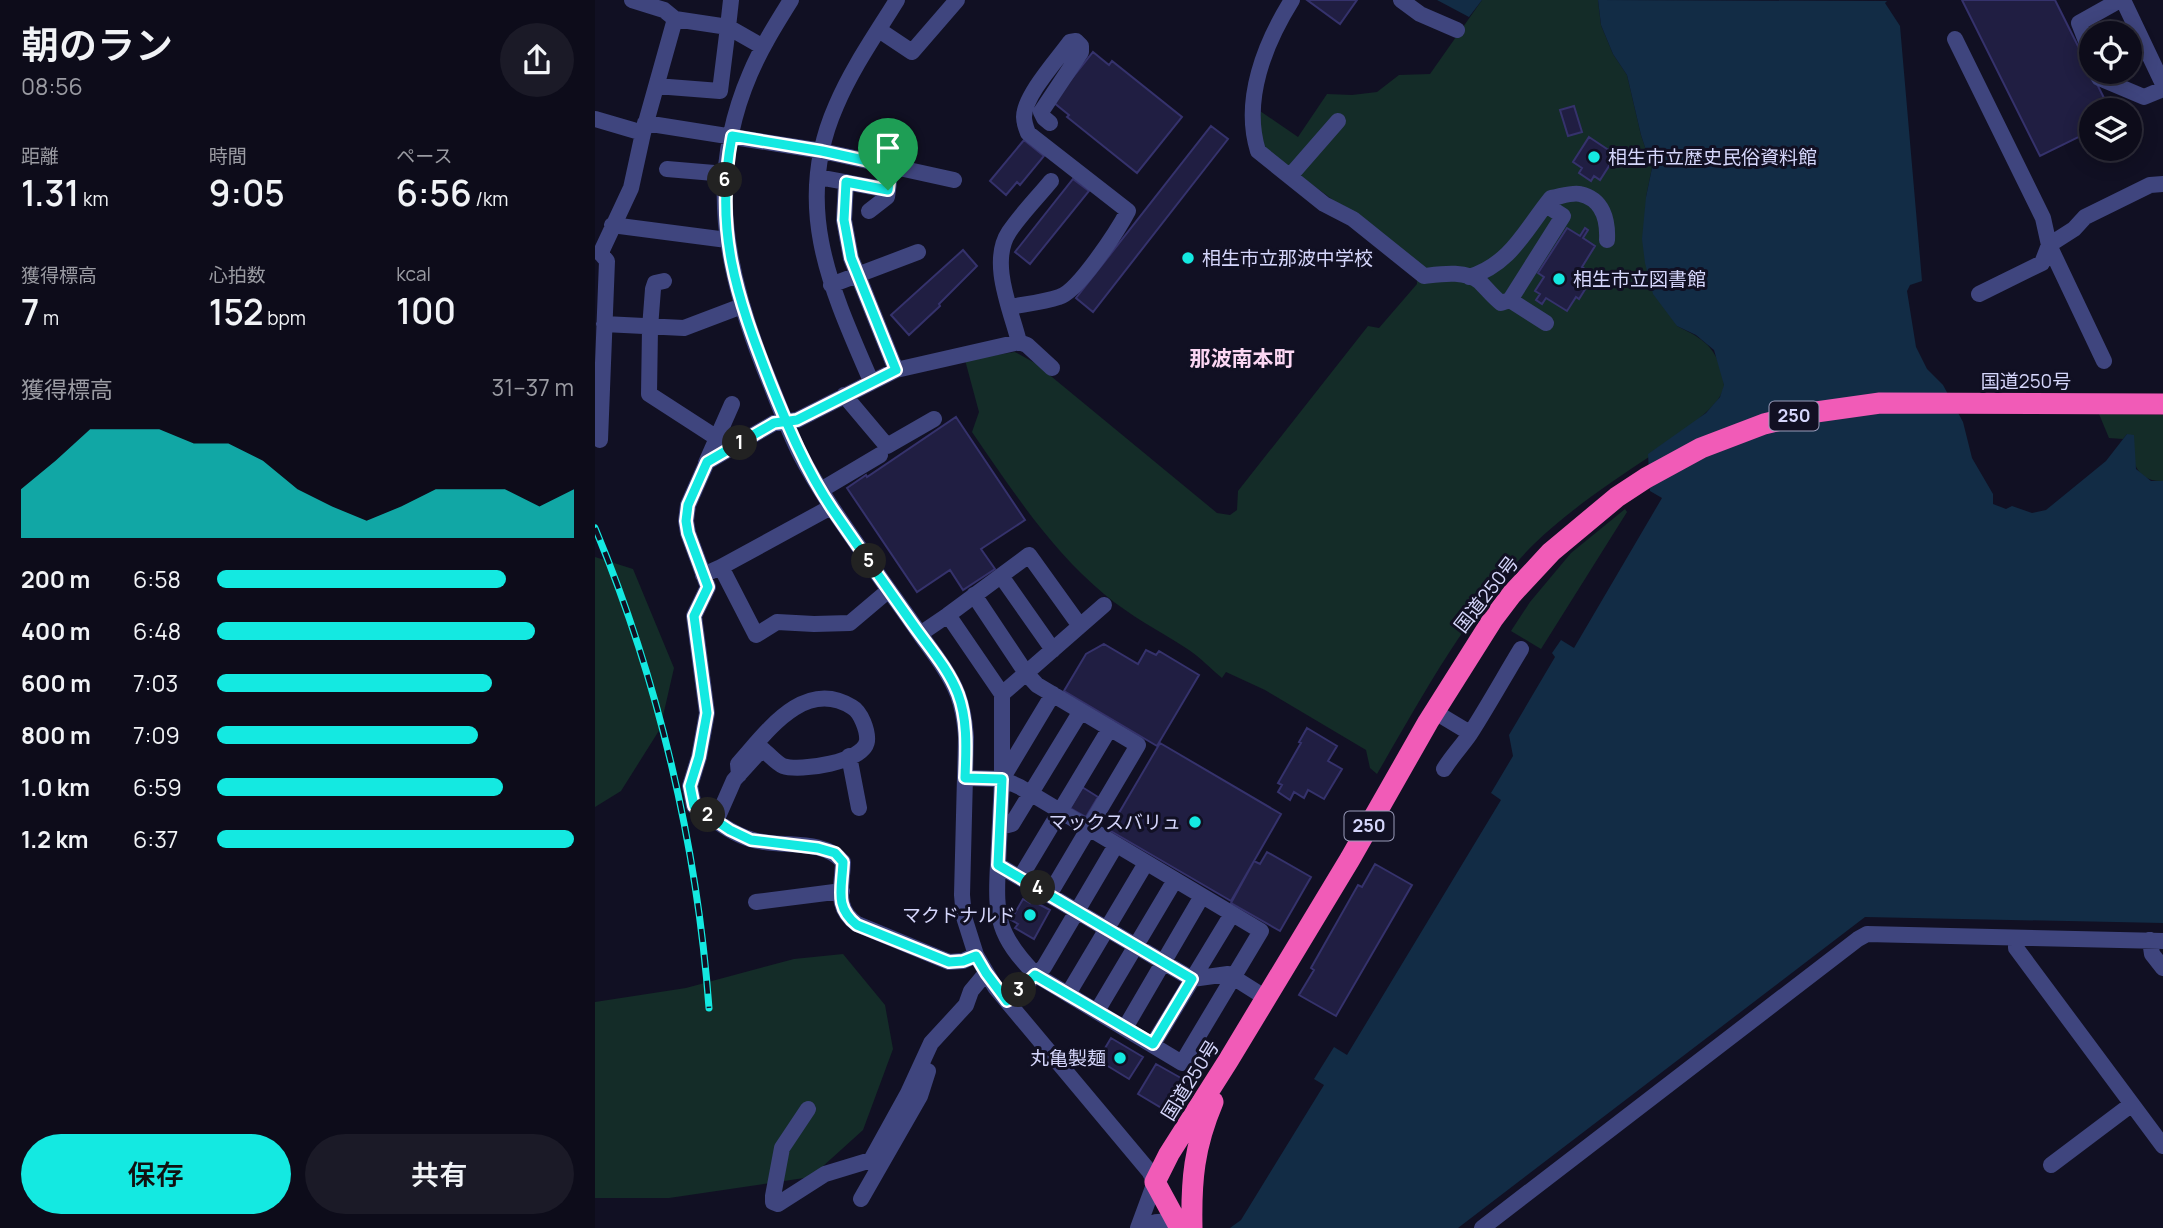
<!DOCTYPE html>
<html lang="ja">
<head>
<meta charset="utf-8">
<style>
  body { margin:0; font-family:Manrope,"Noto Sans JP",sans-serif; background:#1b1a27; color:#f1f3f6; height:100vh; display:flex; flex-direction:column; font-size:26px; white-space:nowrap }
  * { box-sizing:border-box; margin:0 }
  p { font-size:23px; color:#9a9ba2 }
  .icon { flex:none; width:38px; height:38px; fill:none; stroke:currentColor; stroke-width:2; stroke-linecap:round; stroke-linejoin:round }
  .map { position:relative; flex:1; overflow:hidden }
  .details { display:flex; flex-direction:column; background:#0d0c1a; width:595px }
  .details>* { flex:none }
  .controls { position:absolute; left:1484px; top:21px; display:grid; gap:14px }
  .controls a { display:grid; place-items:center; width:63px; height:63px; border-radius:50%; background:#0d0c1a; box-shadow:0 4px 18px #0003,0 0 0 2px #2d2c39; font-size:35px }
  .pin { position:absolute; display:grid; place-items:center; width:60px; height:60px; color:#fff; margin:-72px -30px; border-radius:50% 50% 50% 0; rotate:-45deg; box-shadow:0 0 7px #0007 }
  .pin .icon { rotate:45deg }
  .km { position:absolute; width:35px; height:35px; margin:-18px; border-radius:50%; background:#222; color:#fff; font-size:19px; line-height:35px; text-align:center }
  .round { display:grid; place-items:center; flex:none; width:74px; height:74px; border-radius:37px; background:#1b1a27 }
  .summary { display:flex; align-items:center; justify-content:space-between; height:119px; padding:0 21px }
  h1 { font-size:38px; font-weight:600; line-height:52px }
  .metrics { display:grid; grid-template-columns:repeat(3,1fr); gap:10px; height:119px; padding:7px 21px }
  .metrics div { display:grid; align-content:center }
  .metrics b { font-size:35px; font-weight:600 }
  .metrics small { font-size:19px; font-weight:400 }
  .metrics p { font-size:19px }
  .chart { height:196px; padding:14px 21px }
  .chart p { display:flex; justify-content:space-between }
  .chart svg { width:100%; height:126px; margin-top:7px; fill:#14e9e1; opacity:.7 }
  .cta { display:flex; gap:14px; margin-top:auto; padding:14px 21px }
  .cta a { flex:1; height:80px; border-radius:42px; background:#14e9e1; color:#111; font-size:28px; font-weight:600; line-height:80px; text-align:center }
  .cta a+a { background:#1b1a27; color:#f1f3f6 }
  ul { padding:0 21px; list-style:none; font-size:23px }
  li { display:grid; grid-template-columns:112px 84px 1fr; align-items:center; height:52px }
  li i { height:18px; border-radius:9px; background:#14e9e1 }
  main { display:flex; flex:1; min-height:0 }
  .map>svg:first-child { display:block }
  .green { fill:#142c28 }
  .water { fill:#122c45 }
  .building { fill:#201e42; stroke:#35326c; stroke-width:2 }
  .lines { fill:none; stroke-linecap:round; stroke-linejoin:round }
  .minor { stroke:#3f457e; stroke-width:16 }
  .highway { stroke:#f15bb7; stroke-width:21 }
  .rail-casing { stroke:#14e9e1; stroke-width:7 }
  .rail { stroke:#111023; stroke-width:4.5; stroke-dasharray:13; stroke-linecap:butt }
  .route-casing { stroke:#fff; stroke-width:14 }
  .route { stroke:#14e9e1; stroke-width:9 }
  .poi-dot { fill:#14e9e1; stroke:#111023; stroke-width:2.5 }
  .labels { text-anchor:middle; stroke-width:6; stroke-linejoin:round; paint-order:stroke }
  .shield { fill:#111023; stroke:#9a9bba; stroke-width:2 }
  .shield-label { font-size:18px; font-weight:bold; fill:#d5d6fb }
  .poi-label { font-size:19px; fill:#d5d6fb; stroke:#111023; text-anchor:start }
  .street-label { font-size:19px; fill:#d5d6fb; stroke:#111023 }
  .neighbourhood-label { font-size:21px; font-weight:bold; fill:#fcd7f3; stroke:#111023 }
</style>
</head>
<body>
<main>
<section class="details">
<div class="summary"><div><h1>朝のラン</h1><p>08:56</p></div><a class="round"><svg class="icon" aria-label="share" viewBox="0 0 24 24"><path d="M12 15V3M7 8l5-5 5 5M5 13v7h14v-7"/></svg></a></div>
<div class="metrics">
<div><p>距離</p><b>1.31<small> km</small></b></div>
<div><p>時間</p><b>9:05</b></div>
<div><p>ペース</p><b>6:56<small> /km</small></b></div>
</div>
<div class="metrics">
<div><p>獲得標高</p><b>7<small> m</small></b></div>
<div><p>心拍数</p><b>152<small> bpm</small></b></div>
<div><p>kcal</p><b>100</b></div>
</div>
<div class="chart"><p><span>獲得標高</span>31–37 m</p>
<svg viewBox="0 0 160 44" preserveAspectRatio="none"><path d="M0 44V27L10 17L20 6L30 6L40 6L50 11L60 11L70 17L80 27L90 33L100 38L110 33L120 27L130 27L140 27L150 33L160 27V44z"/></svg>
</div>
<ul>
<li><b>200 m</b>6:58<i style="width:81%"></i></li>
<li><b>400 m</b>6:48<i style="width:89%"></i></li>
<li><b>600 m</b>7:03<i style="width:77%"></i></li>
<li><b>800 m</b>7:09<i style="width:73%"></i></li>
<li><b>1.0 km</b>6:59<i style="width:80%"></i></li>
<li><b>1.2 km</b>6:37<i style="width:100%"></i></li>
</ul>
<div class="cta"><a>保存</a><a>共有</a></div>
</section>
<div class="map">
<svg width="1568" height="1228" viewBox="0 0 1568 1228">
  <rect width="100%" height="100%" fill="#111023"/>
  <!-- green -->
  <path class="green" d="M887,0H1003L1006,25L1018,54L1032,75L1046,135L1057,168L1051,197L1082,326C1104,337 1119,344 1126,370C1127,374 1129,381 1129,386C1126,410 1073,440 1054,454V457C1016,482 972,512 939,544C874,609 828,695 782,774L775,768L771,750L670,690L631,672L627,678C616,669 606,658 594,650C565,631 535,616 509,594C455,549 417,490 377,432L384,412L370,360L420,352L440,363L622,513L635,515L642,510L643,491L773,326L784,328L822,284V262L669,149L664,132L665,111L703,137L732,94L757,95L782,92L804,75L835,74Z
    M1504,414L1568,415V481C1538,482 1538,457 1532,434L1528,439L1514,438Z
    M1030,509L1032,512L946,649L916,631L935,602L976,553Z
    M0,557L38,569L79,668L65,729L26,791L0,807Z
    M248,954L290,1005L298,1049L268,1130L216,1177L74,1198H0V1002L91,988L199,959Z"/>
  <!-- water -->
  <path class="water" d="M842,0H887L874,17Z
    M1003,0L1292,1L1290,3L1305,26L1327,281L1315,285L1312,291L1321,347L1332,369L1348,385L1368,422L1377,458L1398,494V504L1411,509L1417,506L1437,513L1451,510L1511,461L1532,434L1539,435L1541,469L1556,481H1568V923L1270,917L863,1228H635L646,1220L729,1085L719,1079L739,1047L752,1055L906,800L896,793L918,756L914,735L960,657L957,653L966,640L979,648L1067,498L1055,491L1053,454L1111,413L1125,397L1129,385L1119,350L1101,335L1082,326L1058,294L1050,263L1047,239L1051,197L1057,168L1046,135L1032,75L1018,54L1006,25Z"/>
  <!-- building -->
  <path class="building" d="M712,0H762L745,24Z
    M1367,0H1460L1515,110H1496V131L1445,156Z
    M498,52L514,65L517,61L587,117L542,173L472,117L474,115L458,102Z
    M979,106L987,132L973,136L965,110Z
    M616,126L633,139L498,312L481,298Z
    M994,137L1021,155L1005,180L999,176L996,181L984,173L987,168L978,162Z
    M429,140L449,156L425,185L422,182L411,195L395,181Z
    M478,179L494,191L435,264L420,252Z
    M972,228L985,236L990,228L993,230L988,238L1000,246L987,267L999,275L984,299L981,297L972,311L951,298L947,304L941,300L945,294L940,291L949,277L943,273Z
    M368,250L382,266L344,304L345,306L314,335L296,315Z
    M361,417L430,520L386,549L400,569L368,590L355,570L322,592L252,488L271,475L272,477Z
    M509,644L543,664L551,650L561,655L564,651L604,675L562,746L469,691L491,654Z
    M712,728L742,746L733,761L747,769L729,799L713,790L709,798L699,792L695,800L683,792L687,785L683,783L706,743L704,742Z
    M565,743L686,814L636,901L514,830Z
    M487,787L503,797L491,817L475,808Z
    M672,852L716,877L685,931L636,903L659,861L665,864Z
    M780,864L817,885L741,1016L704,995L719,970L716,968L763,885L767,887Z
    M428,899L435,903L436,900L455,910L439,939L420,928L423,924L416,920Z
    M516,1038L548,1057L534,1079L503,1060Z
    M561,1064L593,1082L575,1113L543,1094Z"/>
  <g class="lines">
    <!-- minor -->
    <path class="minor" d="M37,0L69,10L80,19L133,27L125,91L61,86
      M136,0L133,27L168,47
      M196,0C181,24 166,48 155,74C111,176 130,269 169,368C181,397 192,428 206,456C226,494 251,528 275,563C292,588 310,612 327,637C340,655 355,674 363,695C368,709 370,723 371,737L367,895L369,917L381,955L400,987L554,1171L560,1182L543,1228
      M697,0C670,43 647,100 663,151L729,204L758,219L829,276C846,274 871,270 885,282C892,289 898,297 906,303L915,300L968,216L951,205
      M806,0L825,14L862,30
      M1528,0L1568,84
      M284,30L317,52L362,0
      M1360,39L1448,218L1454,245L1509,361
      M1496,63L1492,54L1493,46L1484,23L1525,0
      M1501,72L1504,78L1549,97L1568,89
      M0,119L48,133
      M50,123L227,151L359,180
      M72,169L131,174
      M695,176L743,121
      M223,177L293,190
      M251,182L249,220L256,258L301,370
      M274,211L292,197L294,182
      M17,225L132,240
      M874,277C916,264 930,230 956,198C964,197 977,192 985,194C1008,199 1013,220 1012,240
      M69,281L60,283L58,289L55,328L54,394L122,438L111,463
      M236,285L323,252
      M1384,294L1447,263L1454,245L1479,229L1490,217L1555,185L1568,184
      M915,300L951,323
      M415,307C431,304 449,302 464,297C483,292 523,230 533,211L433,133C431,128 429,123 429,117C429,96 462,60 475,42L481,41L486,46V52L446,112L449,118L455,123
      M9,324L89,328L147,306
      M424,342C416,310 394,262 414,232C426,214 442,198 456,181
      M276,381C236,289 197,206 241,106C257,68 281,34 302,0
      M249,395L292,446L339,419
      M122,438L137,404
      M5,440L12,261L7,255V250L36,188L48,133L80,19
      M226,490L285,455
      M126,567L236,507
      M108,575L126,567L161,635L182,622L219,624L255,623L294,590
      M406,576L458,650
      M379,595L431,673L442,685L543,745L454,895
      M353,615L434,555L485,626
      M325,634L353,615L407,694V779L458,694
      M407,694L509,605
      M840,712L875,733
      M254,756L264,808
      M849,769C857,756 866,747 875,734C893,706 909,677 926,649
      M370,778L407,779L403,865L597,979L633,974L671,998
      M407,779L425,787L666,931L587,1063L441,975L412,1001
      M121,821L139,780L167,749C174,754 181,763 188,766C205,772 269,762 272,741C273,731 266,712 257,707C209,677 171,733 143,764L144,775
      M405,827L417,824L486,711
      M403,865C400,918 403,936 441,975L449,967L521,845
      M425,878L515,728
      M161,902L247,891
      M1421,938V948L1568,1146
      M1555,940L1557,954L1568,968
      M381,955L368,961L354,962L262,924C239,907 247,889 248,862C227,837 184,849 155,839C135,833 116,817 99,806L95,786L104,757L112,713L99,616L113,587L93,533L91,521L93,505L112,462L179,423L202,420L301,370L424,342L432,345L457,368
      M473,994L551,863
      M502,1011L580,880
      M530,1028L607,896
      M558,1044L637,914
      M213,1109L187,1148L178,1196V1202L183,1204L230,1174L276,1160L313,1093L336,1043L371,1005L376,991L391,973
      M1456,1165L1537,1104
      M266,1199L325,1096L333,1071
      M548,1228C560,1219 571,1220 584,1228
      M887,1228L1263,939L1272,934L1568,941"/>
    <!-- highway -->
    <path class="highway" d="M585,1228L560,1182L574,1154L633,1061L755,859L833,722L898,619L917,594L956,552L1022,497L1051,478L1106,448L1169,424L1214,413L1285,403L1568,404
      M597,1228C596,1180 599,1147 618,1102"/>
    <!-- rail casing -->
    <g class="rail-casing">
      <path id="rail" d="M0,528C63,679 102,845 114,1008"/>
    </g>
    <!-- rail -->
    <use href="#rail" class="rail"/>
  </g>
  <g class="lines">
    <!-- route casing -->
    <g class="route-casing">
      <path id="route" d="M293,190L251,182L249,220L256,258L301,370L202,420L179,423L112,462L93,505L91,521L93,533L113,587L99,616L112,713L104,757L95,786L99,806L135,830L156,840L223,848L240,853L248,862C247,889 239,907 262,925L354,962L368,961L381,956L391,973L412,1001L440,975L558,1044L597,979L403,865L407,779L370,778C371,750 373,721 363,694C353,668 333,646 317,623C291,586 264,548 238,510C211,470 193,427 175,382C141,295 119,230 137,136L227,151L296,166L293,190"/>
    </g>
    <!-- route -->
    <use href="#route" class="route"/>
  </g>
  <!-- markers -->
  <g class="poi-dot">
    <circle cx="999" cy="157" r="7"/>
    <circle cx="593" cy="258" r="7"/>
    <circle cx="964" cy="279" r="7"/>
    <circle cx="600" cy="822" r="7"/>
    <circle cx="435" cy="915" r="7"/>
    <circle cx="525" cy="1058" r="7"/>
  </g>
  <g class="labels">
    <!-- shield labels -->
    <g class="shield">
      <rect x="1174.5" y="401.5" width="49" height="29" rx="5"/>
      <rect x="749.5" y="811.5" width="49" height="29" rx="5"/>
    </g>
    <g class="shield-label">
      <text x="1199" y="422">250</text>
      <text x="774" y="832">250</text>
    </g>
    <!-- poi labels -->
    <g class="poi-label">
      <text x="1013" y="164">相生市立歴史民俗資料館</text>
      <text x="607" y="265">相生市立那波中学校</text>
      <text x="978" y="286">相生市立図書館</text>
      <text x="586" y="829" text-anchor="end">マックスバリュ</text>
      <text x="421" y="922" text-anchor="end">マクドナルド</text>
      <text x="511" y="1065" text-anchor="end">丸亀製麺</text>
    </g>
    <!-- street labels -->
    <g class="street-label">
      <text x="1431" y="388">国道250号</text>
      <text transform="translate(891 594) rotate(-52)" y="7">国道250号</text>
      <text transform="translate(595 1080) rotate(-58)" y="7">国道250号</text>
    </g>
    <!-- neighbourhood labels -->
    <g class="neighbourhood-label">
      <text x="647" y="366">那波南本町</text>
    </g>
  </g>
</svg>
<div class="controls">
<a><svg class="icon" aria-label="locate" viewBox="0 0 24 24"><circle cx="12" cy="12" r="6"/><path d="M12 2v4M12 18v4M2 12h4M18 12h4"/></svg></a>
<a><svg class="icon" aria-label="layers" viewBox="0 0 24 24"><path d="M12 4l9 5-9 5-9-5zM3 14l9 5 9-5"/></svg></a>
</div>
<div class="pin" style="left:293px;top:190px;background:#1e9e55"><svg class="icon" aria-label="arrive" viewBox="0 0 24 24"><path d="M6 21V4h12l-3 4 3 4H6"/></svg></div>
<b class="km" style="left:145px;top:443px">1</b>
<b class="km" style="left:113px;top:815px">2</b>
<b class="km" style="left:424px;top:990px">3</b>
<b class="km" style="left:443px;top:888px">4</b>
<b class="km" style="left:274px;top:561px">5</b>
<b class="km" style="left:130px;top:180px">6</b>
</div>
</main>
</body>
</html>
